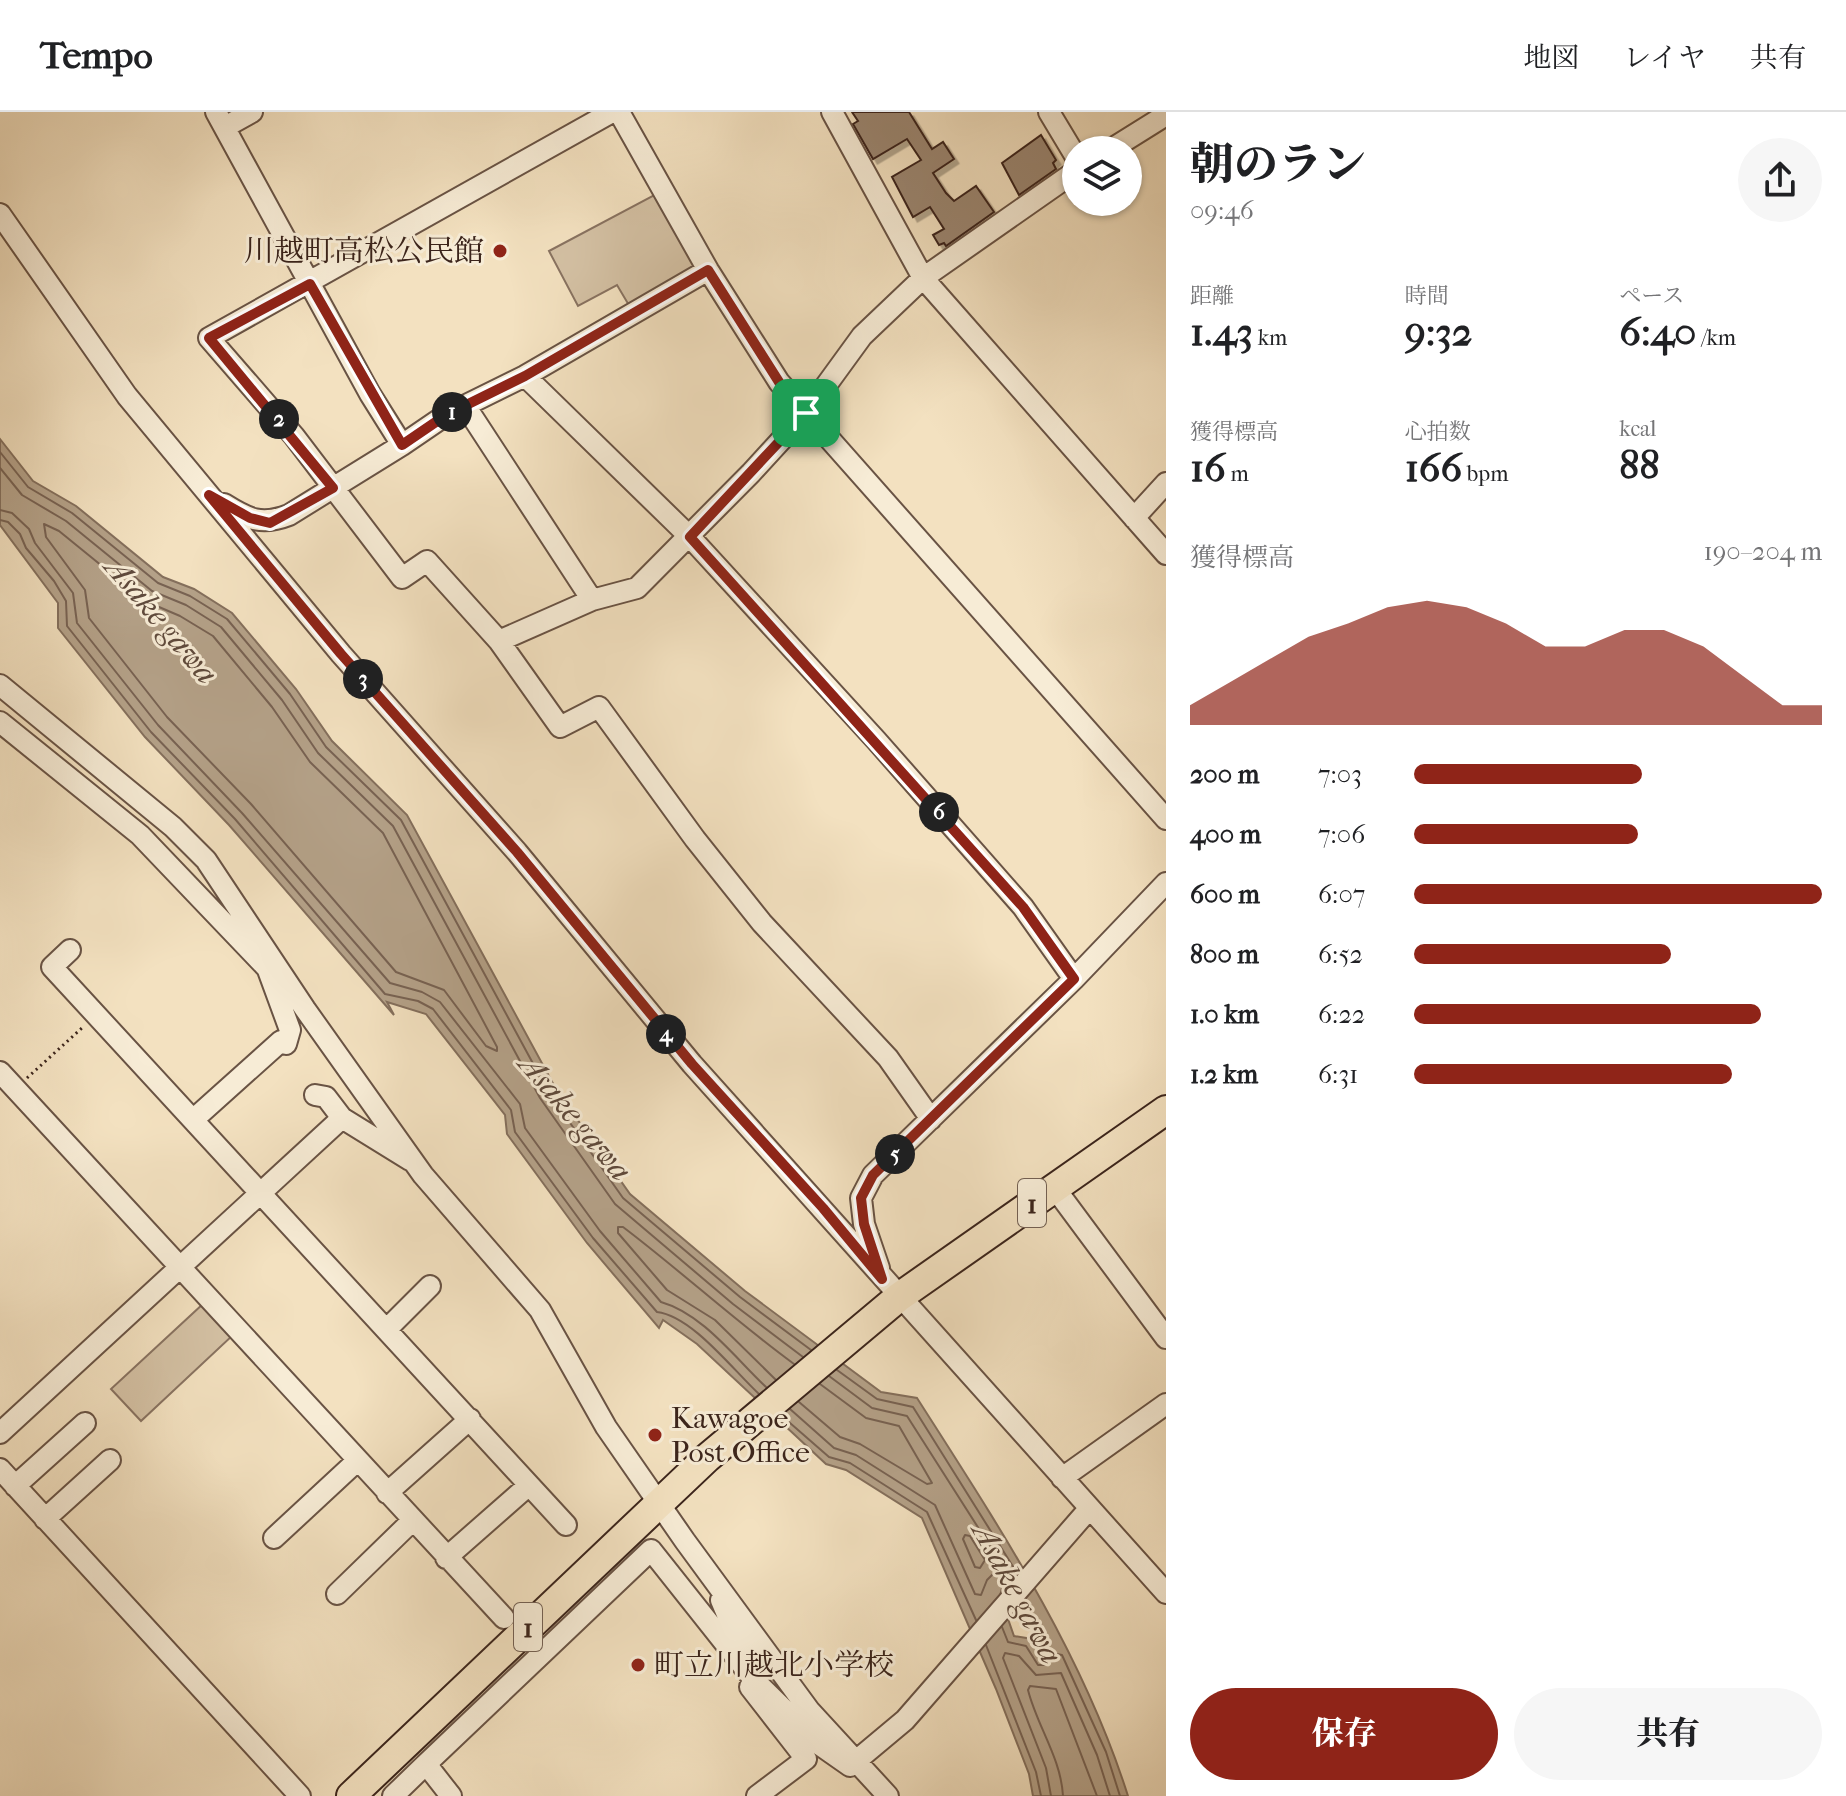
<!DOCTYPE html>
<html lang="ja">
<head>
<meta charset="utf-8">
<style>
  body { margin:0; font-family:"IM FELL French Canon","Noto Serif JP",serif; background:#f6f6f6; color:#202124; height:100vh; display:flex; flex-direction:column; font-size:30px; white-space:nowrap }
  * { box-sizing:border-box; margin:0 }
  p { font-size:26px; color:#757577 }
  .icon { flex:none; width:44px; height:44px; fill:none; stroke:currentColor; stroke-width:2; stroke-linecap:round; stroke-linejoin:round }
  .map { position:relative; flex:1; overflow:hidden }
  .side { display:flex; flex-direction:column; background:#fff; width:680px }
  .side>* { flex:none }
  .controls { position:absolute; left:1062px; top:24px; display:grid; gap:16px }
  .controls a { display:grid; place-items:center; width:80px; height:80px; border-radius:50%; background:#fff; box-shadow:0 2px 6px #0004; font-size:40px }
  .pin { position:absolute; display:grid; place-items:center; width:68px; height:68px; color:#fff; margin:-34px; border-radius:16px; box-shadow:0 4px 12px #0006 }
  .km { position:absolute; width:40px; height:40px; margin:-20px; border-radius:50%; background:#222; color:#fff; font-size:22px; line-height:40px; text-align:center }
  .round { display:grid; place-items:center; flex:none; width:84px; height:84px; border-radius:42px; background:#f6f6f6 }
  .overview { display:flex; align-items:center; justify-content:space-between; height:136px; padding:0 24px }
  h1 { font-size:44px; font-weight:800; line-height:60px }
  .figures { display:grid; grid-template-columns:repeat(3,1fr); gap:12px; height:136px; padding:8px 24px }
  .figures div { display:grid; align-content:center }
  .figures b { font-size:40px; font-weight:800 }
  .figures small { font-size:22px; font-weight:400 }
  .figures p { font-size:22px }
  .chart { height:224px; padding:16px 24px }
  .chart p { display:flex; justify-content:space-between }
  .chart svg { width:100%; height:144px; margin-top:8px; fill:#8f2418; opacity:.7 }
  .primary-button { display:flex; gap:16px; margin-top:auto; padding:16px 24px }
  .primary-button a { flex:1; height:92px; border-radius:48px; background:#8f2418; color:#fff; font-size:32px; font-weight:800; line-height:92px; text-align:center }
  .primary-button a+a { background:#f6f6f6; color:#202124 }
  ul { padding:0 24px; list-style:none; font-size:26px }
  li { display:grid; grid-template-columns:128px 96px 1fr; align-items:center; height:60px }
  li i { height:20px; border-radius:10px; background:#8f2418 }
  header { display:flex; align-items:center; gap:48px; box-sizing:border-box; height:112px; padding:0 40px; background:#fff; border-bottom:2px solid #e0e0e0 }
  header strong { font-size:38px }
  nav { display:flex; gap:44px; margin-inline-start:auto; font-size:28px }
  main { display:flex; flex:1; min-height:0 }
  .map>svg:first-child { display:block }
  .green { fill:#d4c1a4; stroke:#887260; stroke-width:2 }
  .water { fill:#b4a188; stroke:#846f5c; stroke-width:2; fill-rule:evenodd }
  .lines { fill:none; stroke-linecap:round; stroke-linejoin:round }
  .shore { stroke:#786252; stroke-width:2 }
  .building { fill:#9b8671; stroke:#3b241b; stroke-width:2; filter:url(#shadow) }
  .minor-casing { stroke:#695344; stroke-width:24 }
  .highway-casing { stroke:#3b241b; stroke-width:32 }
  .path { stroke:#3b241b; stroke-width:3; stroke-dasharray:2 4; stroke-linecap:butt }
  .minor { stroke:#f7ecd6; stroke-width:20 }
  .highway { stroke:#f3e1c0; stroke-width:28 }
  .route-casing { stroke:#fff; stroke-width:16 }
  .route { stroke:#8f2418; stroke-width:10 }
  .poi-dot { fill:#8f2418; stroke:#f7ecd6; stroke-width:3 }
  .labels { text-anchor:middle; stroke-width:6; stroke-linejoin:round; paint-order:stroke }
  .shield { fill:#f7ecd6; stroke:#736053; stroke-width:2 }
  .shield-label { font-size:28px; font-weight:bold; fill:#3b241b }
  .poi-label { font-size:30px; fill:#3b241b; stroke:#f7ecd6; text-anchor:start }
  .water-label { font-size:32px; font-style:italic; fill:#5f4a3c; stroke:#f7ecd6 }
</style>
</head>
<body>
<header>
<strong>Tempo</strong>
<nav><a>地図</a><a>レイヤ</a><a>共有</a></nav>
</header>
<main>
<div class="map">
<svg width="1166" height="1684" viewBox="0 0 1166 1684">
  <defs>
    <filter id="shadow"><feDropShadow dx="4.5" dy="4.5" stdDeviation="0" flood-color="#0004"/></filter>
  </defs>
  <rect width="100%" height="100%" fill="#f3e1c0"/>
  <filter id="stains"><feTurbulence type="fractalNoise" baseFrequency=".0025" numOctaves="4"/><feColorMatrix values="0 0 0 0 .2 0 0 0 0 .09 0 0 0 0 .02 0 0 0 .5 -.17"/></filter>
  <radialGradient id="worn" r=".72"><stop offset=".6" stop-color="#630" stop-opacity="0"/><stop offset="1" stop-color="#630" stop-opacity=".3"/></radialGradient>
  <!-- green -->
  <path class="green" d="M660,80L701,156L630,195L617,173L578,194L549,139Z
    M204,1191L233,1223L141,1309L111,1277Z"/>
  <!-- water -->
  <path class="water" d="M0,327L33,369L76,394L163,465L194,477L232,501L296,577L332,629L407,703L556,977L630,1082L745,1179L881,1280L917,1286C998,1413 1082,1539 1128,1684H1033L1029,1662L996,1577L922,1406L846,1358L826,1352L697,1232L663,1208L659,1216L587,1131L507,1022L505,1003L426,902L387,890L394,903L229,713L145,625L58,516V491L0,413ZM1002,1476C1028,1483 1040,1514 1049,1536L1043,1547L1032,1527L1014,1524L1000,1484Z"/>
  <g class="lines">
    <!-- shore -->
    <path class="shore" d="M0,340L28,375L72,401L158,471L190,484L227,507L290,582L326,635L401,708L549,981L623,1086L740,1185L811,1238
      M0,356L22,383L66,409L152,479L186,493L221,515L282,588L318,641L393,714L540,986L615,1092L733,1192L803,1245
      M0,398L12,401L29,417L35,431L73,481L77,511L158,613L242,701L390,871L422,880L440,890L520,992L525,1016L600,1119L661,1190C703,1202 735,1246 766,1275
      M0,408L8,410L20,422L26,436L54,469L66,489L67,514L151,620L235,707L385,882L418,889L433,897L511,998L515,1020L593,1126L657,1200C692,1204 733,1258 759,1282
      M44,412L59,419L145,489L180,504L213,524L272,595L310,650L383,721L497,935V939L486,934L444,878L396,860L251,692L167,605L89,506L85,478L46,425Z
      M837,1258L877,1287L913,1295L1017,1461
      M776,1268L715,1208L667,1178L618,1121V1115H623C681,1159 735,1209 794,1252
      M799,1290L840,1325L860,1332L927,1372L932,1371L899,1314L866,1306L820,1272
      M790,1297L834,1336L856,1343L935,1393L975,1482L981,1483L987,1468L1002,1453L907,1304L872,1296L829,1264
      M782,1304L829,1345L850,1351L927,1400L976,1508
      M965,1423L970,1424L985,1448L980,1456L975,1455L963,1427Z
      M1002,1515L1008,1530L1026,1534L1038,1553H1047L1057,1542L1062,1543L1106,1640L1120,1684
      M986,1533L1036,1660L1041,1684
      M1051,1684L1046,1656L1003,1546L1005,1541L1019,1544L1036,1563L1061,1561L1097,1643L1110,1684
      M1063,1684C1061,1646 1037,1614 1028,1578L1030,1574L1056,1577L1097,1684"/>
  </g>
  <!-- building -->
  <path class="building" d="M852,0H909L932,37L943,30L954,47L933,61L946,81L954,89L976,74L994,100L946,134L944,131L939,133L933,123L944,117L930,95L913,105L892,65L921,48L907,27L873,47L853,12L858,9Z
    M1041,23L1056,48L1053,51L1056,57L1019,83L1002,51Z"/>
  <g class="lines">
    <!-- minor casing -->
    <g class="minor-casing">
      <path id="minor" d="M216,0L370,282L402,333L446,303L525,264L708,158
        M612,0L209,226L294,324L402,466L427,449L499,529L560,615L599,595L695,727L762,811L888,946L931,1007
        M619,0L708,158L779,270L1166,707
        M832,0L923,166L1166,442
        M1049,0L1076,45
        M225,15L252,0
        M1110,38L1166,3
        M0,102L127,284L341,542L517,740L692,952L1166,1481
        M525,264L690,425L876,628L1023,795L1074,867
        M466,295L592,488
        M224,392C248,407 261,414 289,403L402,333
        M1134,406L1166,371
        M499,529L592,488L637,476L751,361L806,301L862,224L923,166L1076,59
        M0,573L173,715L206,748L305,897L423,1063L540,1198L606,1315L685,1429L809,1598L888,1684
        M0,610L140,723L268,857
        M70,838L52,855L566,1413
        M268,858L290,918L286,932
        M0,960L504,1506
        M315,983L326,985L342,1006L410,1048
        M194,1007L281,929
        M1054,1075L1166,1226
        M879,1156L864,1112L861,1086L873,1063L1074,867L1166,771
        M387,1217L430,1174
        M0,1321L342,1006
        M0,1357L300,1684
        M1062,1366L1166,1292
        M15,1374L85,1311
        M387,1381L470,1307
        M45,1407L110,1348
        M274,1426L357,1349
        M446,1446L529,1373
        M337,1482L412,1409
        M721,1488L746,1547
        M426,1652L651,1438L755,1569
        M393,1684L426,1652L451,1684
        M757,1684L806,1647L750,1575L755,1569L820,1633L850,1654L905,1608L1089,1397"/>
    </g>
    <!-- highway casing -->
    <g class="highway-casing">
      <path id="highway" d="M351,1684L707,1346L899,1185L1166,998"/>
    </g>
    <!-- path -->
    <path class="path" d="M27,966L83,915"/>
    <!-- minor -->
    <use href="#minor" class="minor"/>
    <!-- highway -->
    <use href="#highway" class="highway"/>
  </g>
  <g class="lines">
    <!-- route casing -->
    <g class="route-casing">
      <path id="route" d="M708,158L779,270L806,301L690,425L1023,795L1074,867L873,1063L861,1086L864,1112L882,1167L823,1096L692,952L517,740L341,542L209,383L250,406L270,411L333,376L209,226L310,172L402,333L446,303L525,264Z"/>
    </g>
    <!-- route -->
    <use href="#route" class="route"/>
  </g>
  <!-- markers -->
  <g class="poi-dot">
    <circle cx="500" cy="139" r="8"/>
    <circle cx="655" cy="1323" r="8"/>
    <circle cx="638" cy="1553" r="8"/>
  </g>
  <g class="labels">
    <!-- shield labels -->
    <g class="shield">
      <rect x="1018" y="1067" width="28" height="48" rx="6"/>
      <rect x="514" y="1491" width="28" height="48" rx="6"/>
    </g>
    <g class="shield-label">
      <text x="1032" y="1101">1</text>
      <text x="528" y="1525">1</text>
    </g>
    <!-- poi labels -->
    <g class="poi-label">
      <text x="484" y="149" text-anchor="end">川越町高松公民館</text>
      <text x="671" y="1316">Kawagoe<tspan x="671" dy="34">Post Office</tspan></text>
      <text x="654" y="1563">町立川越北小学校</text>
    </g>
    <!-- water labels -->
    <g class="water-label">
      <text transform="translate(162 508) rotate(50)" y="11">Asake gawa</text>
      <text transform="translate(576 1005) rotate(50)" y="11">Asake gawa</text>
      <text transform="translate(1018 1481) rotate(62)" y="11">Asake gawa</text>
    </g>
  </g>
  <rect width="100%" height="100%" filter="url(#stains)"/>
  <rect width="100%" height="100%" fill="url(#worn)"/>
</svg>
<div class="controls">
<a><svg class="icon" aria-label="layers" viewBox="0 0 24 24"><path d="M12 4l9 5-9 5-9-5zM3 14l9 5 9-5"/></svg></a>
</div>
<div class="pin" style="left:806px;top:301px;background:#1e9e55"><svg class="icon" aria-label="arrive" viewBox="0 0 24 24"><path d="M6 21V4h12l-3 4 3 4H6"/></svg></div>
<b class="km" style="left:452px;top:300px">1</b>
<b class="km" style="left:279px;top:307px">2</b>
<b class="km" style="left:363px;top:567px">3</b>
<b class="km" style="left:666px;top:922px">4</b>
<b class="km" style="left:895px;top:1042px">5</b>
<b class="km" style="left:939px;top:700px">6</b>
</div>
<section class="side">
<div class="overview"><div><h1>朝のラン</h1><p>09:46</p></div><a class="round"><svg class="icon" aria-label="share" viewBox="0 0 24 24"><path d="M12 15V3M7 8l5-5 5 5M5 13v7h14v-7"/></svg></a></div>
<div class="figures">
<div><p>距離</p><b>1.43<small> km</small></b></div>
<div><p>時間</p><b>9:32</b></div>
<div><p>ペース</p><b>6:40<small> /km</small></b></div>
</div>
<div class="figures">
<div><p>獲得標高</p><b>16<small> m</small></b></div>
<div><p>心拍数</p><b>166<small> bpm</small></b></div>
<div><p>kcal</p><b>88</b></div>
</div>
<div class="chart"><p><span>獲得標高</span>190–204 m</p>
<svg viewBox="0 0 160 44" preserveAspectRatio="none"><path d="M0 44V38L10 31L20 24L30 17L40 13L50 8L60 6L70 8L80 13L90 20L100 20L110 15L120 15L130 20L140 29L150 38L160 38V44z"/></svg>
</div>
<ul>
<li><b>200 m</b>7:03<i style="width:56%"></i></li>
<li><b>400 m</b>7:06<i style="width:55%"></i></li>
<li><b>600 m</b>6:07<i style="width:100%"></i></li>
<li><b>800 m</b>6:52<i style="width:63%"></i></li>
<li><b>1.0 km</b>6:22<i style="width:85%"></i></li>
<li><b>1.2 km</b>6:31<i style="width:78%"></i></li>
</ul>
<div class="primary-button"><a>保存</a><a>共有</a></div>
</section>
</main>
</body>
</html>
